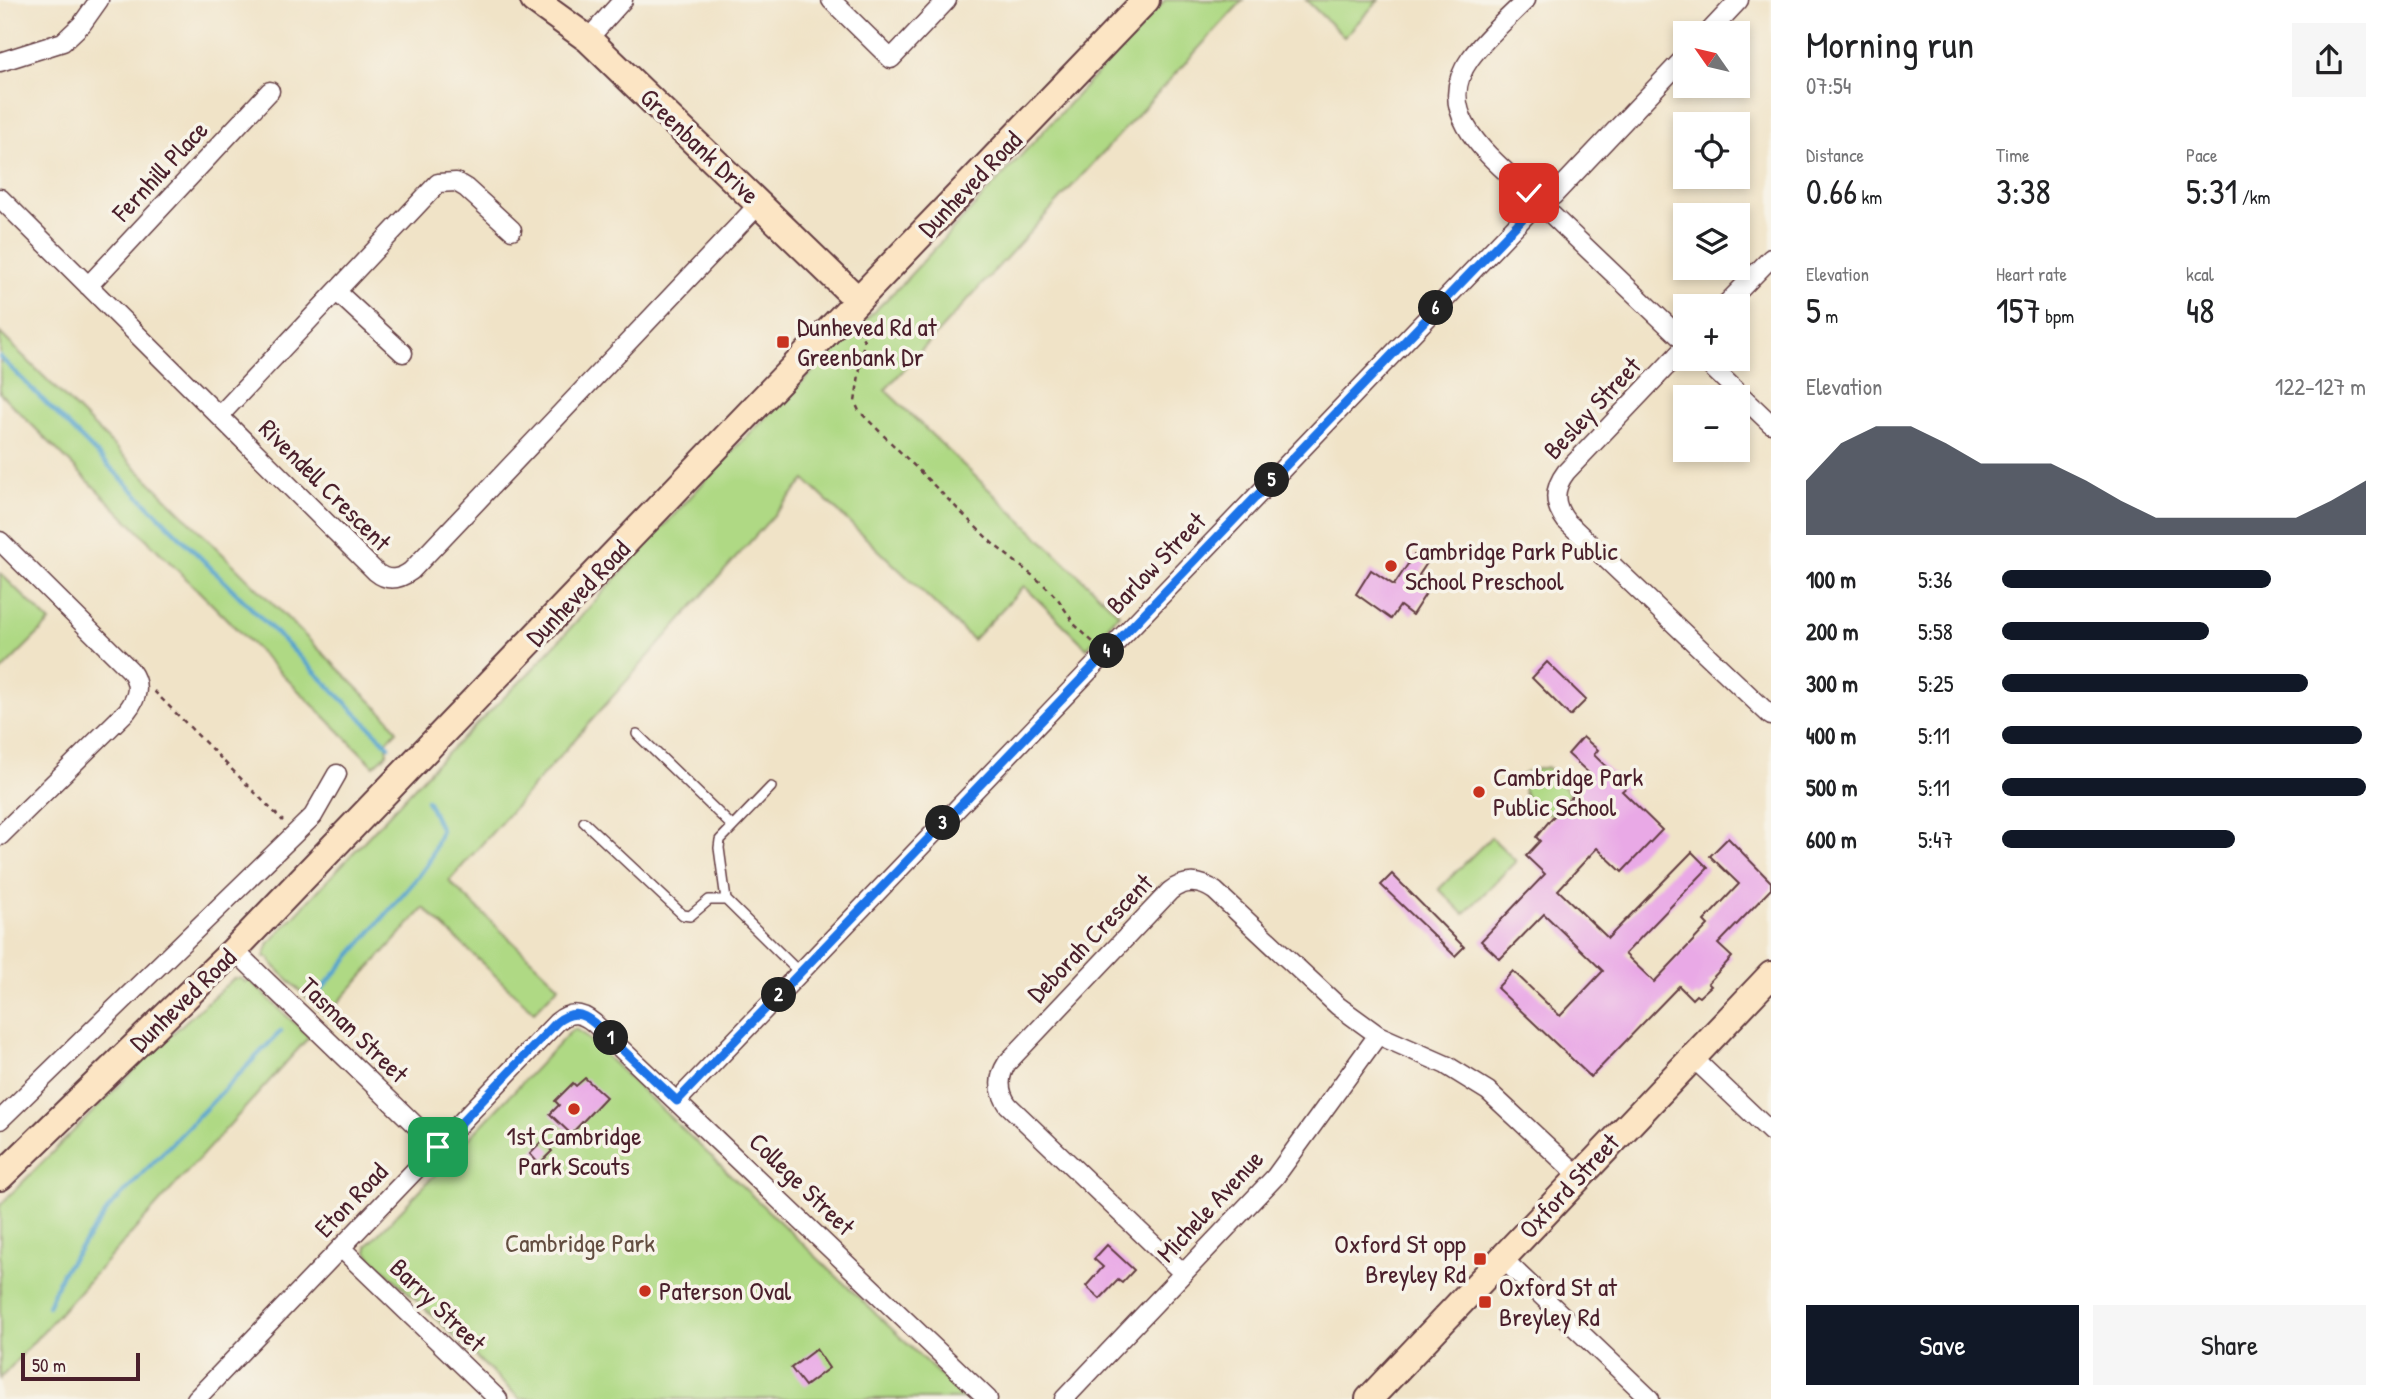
<!DOCTYPE html>
<html lang="en">
<head>
<meta charset="utf-8">
<style>
  body { margin:0; font-family:"Patrick Hand",sans-serif; background:#f6f6f6; color:#202124; height:100vh; display:flex; flex-direction:column; font-size:26px; white-space:nowrap }
  * { box-sizing:border-box; margin:0 }
  p { font-size:23px; color:#757577 }
  .icon { flex:none; width:38px; height:38px; fill:none; stroke:currentColor; stroke-width:2; stroke-linecap:round; stroke-linejoin:round }
  .map { position:relative; flex:1; overflow:hidden }
  .drawer { display:flex; flex-direction:column; background:#fff; width:630px }
  .drawer>* { flex:none }
  .needle { width:46px; rotate:304deg }
  .controls { position:absolute; left:1673px; top:21px; display:grid; gap:14px }
  .controls a { display:grid; place-items:center; width:77px; height:77px; border-radius:0px; background:#fff; box-shadow:0 4px 10px #0003; font-size:35px }
  .scale { position:absolute; left:21px; bottom:18px; width:119px; box-sizing:border-box; padding-left:7px; border:4px solid #4a1f2b; border-top:0; font-size:19px; line-height:24px; white-space:nowrap; color:#4a1f2b; -webkit-text-stroke:5px #f7f3e8; paint-order:stroke }
  .pin { position:absolute; display:grid; place-items:center; width:60px; height:60px; color:#fff; margin:-30px; border-radius:14px; box-shadow:0 4px 10px #0006 }
  .km { position:absolute; width:35px; height:35px; margin:-18px; border-radius:50%; background:#222; color:#fff; font-size:19px; line-height:35px; text-align:center }
  .round { display:grid; place-items:center; flex:none; width:74px; height:74px; border-radius:0px; background:#f6f6f6 }
  .overview { display:flex; align-items:center; justify-content:space-between; height:119px; padding:0 35px }
  h1 { font-size:38px; font-weight:600; line-height:52px }
  .figures { display:grid; grid-template-columns:repeat(3,1fr); gap:10px; height:119px; padding:7px 35px }
  .figures div { display:grid; align-content:center }
  .figures b { font-size:35px; font-weight:600 }
  .figures small { font-size:19px; font-weight:400 }
  .figures p { font-size:19px }
  .chart { height:196px; padding:14px 35px }
  .chart p { display:flex; justify-content:space-between }
  .chart svg { width:100%; height:126px; margin-top:7px; fill:#111827; opacity:.7 }
  .button { display:flex; gap:14px; margin-top:auto; padding:14px 35px }
  .button a { flex:1; height:80px; border-radius:0px; background:#111827; color:#fff; font-size:28px; font-weight:600; line-height:80px; text-align:center }
  .button a+a { background:#f6f6f6; color:#202124 }
  ul { padding:0 35px; list-style:none; font-size:23px }
  li { display:grid; grid-template-columns:112px 84px 1fr; align-items:center; height:52px }
  li i { height:18px; border-radius:9px; background:#111827 }
  main { display:flex; flex:1; min-height:0 }
  .map>svg:first-child { display:block }
  .green { fill:#afd984; stroke:#7c7c58; stroke-width:2 }
  .lines { fill:none; stroke-linecap:round; stroke-linejoin:round }
  .stream { stroke:#53a3cd; stroke-width:4.5 }
  .building { fill:#e9a9e6 }
  .lane-casing { stroke:#633c42; stroke-width:12 }
  .street-casing { stroke:#633c42; stroke-width:21 }
  .secondary-casing { stroke:#633c42; stroke-width:30 }
  .path { stroke:#633c42; stroke-width:2.5; stroke-dasharray:5 5; stroke-linecap:butt }
  .lane { stroke:#fff; stroke-width:9 }
  .street { stroke:#fff; stroke-width:18 }
  .secondary { stroke:#fce5c4; stroke-width:26 }
  .route-casing { stroke:#fff; stroke-width:14 }
  .route { stroke:#1a73e8; stroke-width:9 }
  .poi-dot { fill:#c8321e; stroke:#f7f3e8; stroke-width:2.5 }
  .labels { text-anchor:middle; stroke-width:7; stroke-linejoin:round; paint-order:stroke }
  .street-label { font-size:26px; fill:#4a1f2b; stroke:#f7f3e8 }
  .poi-label { font-size:26px; fill:#4a1f2b; stroke:#f7f3e8; text-anchor:start }
  .park-label { font-size:26px; fill:#634e41; stroke:#f7f3e8 }
</style>
</head>
<body>
<main>
<div class="map">
<svg width="1771" height="1399" viewBox="0 0 1771 1399">
  <rect width="100%" height="100%" fill="#f7f3e8"/>
  <filter id="ink" filterUnits="userSpaceOnUse"><feTurbulence type="fractalNoise" baseFrequency=".0143" numOctaves="2"/><feDisplacementMap in="SourceGraphic" scale="14" xChannelSelector="R" yChannelSelector="G"/><feConvolveMatrix kernelMatrix="1 2 1 2 8 2 1 2 1" color-interpolation-filters="sRGB"/></filter>
  <filter id="wash" filterUnits="userSpaceOnUse"><feTurbulence type="fractalNoise" baseFrequency=".00686" numOctaves="4" result="noise"/><feDisplacementMap in="SourceGraphic" scale="28" xChannelSelector="R" yChannelSelector="G"/><feGaussianBlur stdDeviation="1.57" result="paint"/><feColorMatrix in="noise" values="0 0 0 0 0 0 0 0 0 0 0 0 0 0 0 0 0 1.4 0 .05"/><feComposite in="paint" operator="in"/></filter>
  <g filter="url(#wash)">
    <rect width="100%" height="100%" fill="#f0e3c7"/>
    <!-- green -->
    <path class="green" d="M1165,0H1243L885,390L1119,614L1087,648L1024,586L973,640L805,480L449,881L559,986L534,1012L424,908L326,1016L315,1006L322,996L315,990L307,998L274,966L269,958L264,957L269,943L434,766L531,671L737,446L901,285Z
      M1306,0H1379L1344,37Z
      M0,333L388,718L397,731L387,741V754L374,766L0,393Z
      M0,573L50,622L0,672Z
      M1547,767L1570,794L1552,815C1530,809 1524,799 1521,777L1526,772Z
      M1491,837L1516,861L1464,914L1439,889Z
      M241,978L245,982L249,980L309,1037L0,1379V1205L156,1048L233,979Z
      M575,1029L583,1034L965,1399H520L370,1256L367,1252V1246L570,1032Z"/>
    <g class="lines">
      <!-- stream -->
      <path class="stream" d="M0,357L389,746
        M313,999L418,877L429,862L441,830L427,800
        M48,1306L62,1273L110,1207L281,1031"/>
    </g>
    <g id="blocks">
      <!-- building -->
      <path class="building" d="M1414,555L1427,563L1419,575L1432,584L1412,615L1400,606L1391,619L1356,594L1371,570L1394,585Z
        M1547,662L1586,700L1570,716L1532,678Z
        M1583,737L1598,750L1594,755L1627,787L1622,791L1662,830L1622,872L1597,848L1558,890L1608,938L1692,852L1708,868L1625,954L1654,982L1708,925L1704,921L1739,884L1710,856L1728,838L1771,882V889L1718,944L1732,957L1708,983L1711,986L1699,997L1696,995L1692,999L1679,986L1591,1077L1497,988L1513,971L1560,1016L1603,971L1544,914L1500,959L1481,941L1545,874L1526,856L1540,841L1536,837L1551,819L1592,776L1568,754Z
        M1392,874L1464,947L1455,956L1381,885Z
        M585,1078L606,1097L571,1134L550,1114L559,1105L555,1101L573,1083L576,1086Z
        M542,1142L552,1151L539,1164L530,1154Z
        M1107,1245L1134,1270L1122,1283L1118,1280L1100,1299L1086,1286L1103,1267L1094,1259Z
        M816,1349L829,1368L805,1386L791,1368Z"/>
    </g>
  </g>
  <g filter="url(#ink)">
    <use href="#blocks" fill-opacity="0" stroke="#633c42" stroke-width="2"/>
    <g class="lines">
      <!-- lane casing -->
      <g class="lane-casing">
        <path id="lane" d="M637,734L732,826
          M771,787L720,840L719,848L726,900L800,973
          M584,822L683,915L690,916L709,900H726"/>
      </g>
      <!-- street casing -->
      <g class="street-casing">
        <path id="street" d="M831,0L891,59L947,0
          M1526,0C1507,19 1485,38 1470,59C1430,114 1493,159 1529,193
          M1708,33L1739,0
          M588,39L623,0
          M0,62L63,42L82,24L99,0
          M1553,196L1685,57
          M0,198L376,572C388,582 400,579 411,571L760,203
          M1552,215L1685,342
          M88,286L270,91
          M337,292L403,353
          M1724,306L1771,258
          M1685,347L1566,472C1553,489 1553,504 1566,521L1771,716
          M1703,359L1771,424
          M219,416L438,183L456,182L466,188L512,230
          M0,541L130,670C141,685 138,697 127,711L0,836
          M234,950L438,1147
          M1692,1057L1771,1132
          M677,1101L1527,214
          M0,1120L313,816L337,774
          M341,1248L498,1399
          M1502,1258L1650,1399
          M1183,1273L1008,1105C998,1091 998,1077 1007,1063L1170,891C1185,879 1201,881 1215,891L1338,1006L1378,1035L1446,1065L1488,1091L1579,1176
          M196,1399L557,1022C570,1011 581,1012 594,1023L988,1399
          M1064,1399L1275,1177L1378,1035"/>
      </g>
      <!-- secondary casing -->
      <g class="secondary-casing">
        <path id="secondary" d="M534,0L588,39L858,300
          M0,1177L234,950L1146,0
          M1369,1399L1771,975"/>
      </g>
      <!-- path -->
      <path class="path" d="M857,329L864,340L855,402L859,411L992,543L1043,584L1058,599L1075,625L1094,643
        M154,691L283,821"/>
      <!-- lane -->
      <use href="#lane" class="lane"/>
      <!-- street -->
      <use href="#street" class="street"/>
      <!-- secondary -->
      <use href="#secondary" class="secondary"/>
    </g>
  </g>
  <g class="lines" filter="url(#ink)">
    <!-- route casing -->
    <g class="route-casing">
      <path id="route" d="M438,1147L557,1022C571,1011 581,1012 594,1023L677,1101L1527,214L1524,201L1529,193"/>
    </g>
    <!-- route -->
    <use href="#route" class="route"/>
  </g>
  <!-- markers -->
  <g class="poi-dot">
    <rect x="776" y="335" width="14" height="14" rx="3.5"/>
    <circle cx="1391" cy="566" r="7"/>
    <circle cx="1479" cy="792" r="7"/>
    <circle cx="574" cy="1109" r="7"/>
    <rect x="1473" y="1252" width="14" height="14" rx="3.5"/>
    <circle cx="645" cy="1291" r="7"/>
    <rect x="1478" y="1295" width="14" height="14" rx="3.5"/>
  </g>
  <g class="labels">
    <!-- street labels -->
    <g class="street-label">
      <text transform="translate(700 146) rotate(44)" y="9">Greenbank Drive</text>
      <text transform="translate(160 171) rotate(-47)" y="9">Fernhill Place</text>
      <text transform="translate(970 184) rotate(-46)" y="9">Dunheved Road</text>
      <text transform="translate(1592 408) rotate(-47)" y="9">Besley Street</text>
      <text transform="translate(325 485) rotate(45)" y="9">Rivendell Crescent</text>
      <text transform="translate(1156 563) rotate(-46)" y="9">Barlow Street</text>
      <text transform="translate(578 593) rotate(-46)" y="9">Dunheved Road</text>
      <text transform="translate(1090 938) rotate(-46)" y="9">Deborah Crescent</text>
      <text transform="translate(183 1000) rotate(-44)" y="9">Dunheved Road</text>
      <text transform="translate(354 1030) rotate(44)" y="9">Tasman Street</text>
      <text transform="translate(802 1184) rotate(44)" y="9">College Street</text>
      <text transform="translate(1569 1186) rotate(-47)" y="9">Oxford Street</text>
      <text transform="translate(351 1200) rotate(-46)" y="9">Eton Road</text>
      <text transform="translate(1210 1206) rotate(-47)" y="9">Michele Avenue</text>
      <text transform="translate(438 1305) rotate(44)" y="9">Barry Street</text>
    </g>
    <!-- poi labels -->
    <g class="poi-label">
      <text x="797" y="336">Dunheved Rd at<tspan x="797" dy="30">Greenbank Dr</tspan></text>
      <text x="1405" y="560">Cambridge Park Public<tspan x="1405" dy="30">School Preschool</tspan></text>
      <text x="1493" y="786">Cambridge Park<tspan x="1493" dy="30">Public School</tspan></text>
      <text x="574" y="1145" text-anchor="middle">1st Cambridge<tspan x="574" dy="30">Park Scouts</tspan></text>
      <text x="1466" y="1253" text-anchor="end">Oxford St opp<tspan x="1466" dy="30">Breyley Rd</tspan></text>
      <text x="1499" y="1296">Oxford St at<tspan x="1499" dy="30">Breyley Rd</tspan></text>
      <text x="659" y="1300">Paterson Oval</text>
    </g>
    <!-- park labels -->
    <g class="park-label">
      <text x="580" y="1252">Cambridge Park</text>
    </g>
  </g>
</svg>
<div class="controls">
<a><svg class="needle" viewBox="-14 -14 28 28"><path d="M0-13l5 13h-10z" fill="#e53935"/><path d="M0 13l5-13h-10z" fill="#757577"/></svg></a>
<a><svg class="icon" aria-label="locate" viewBox="0 0 24 24"><circle cx="12" cy="12" r="6"/><path d="M12 2v4M12 18v4M2 12h4M18 12h4"/></svg></a>
<a><svg class="icon" aria-label="layers" viewBox="0 0 24 24"><path d="M12 4l9 5-9 5-9-5zM3 14l9 5 9-5"/></svg></a>
<a>+</a>
<a>−</a>
</div>
<div class="scale">50 m</div>
<div class="pin" style="left:438px;top:1147px;background:#1e9e55"><svg class="icon" aria-label="arrive" viewBox="0 0 24 24"><path d="M6 21V4h12l-3 4 3 4H6"/></svg></div>
<div class="pin" style="left:1529px;top:193px;background:#d93025"><svg class="icon" aria-label="check" viewBox="0 0 24 24"><path d="M5 12l5 5 9-10"/></svg></div>
<b class="km" style="left:611px;top:1038px">1</b>
<b class="km" style="left:779px;top:995px">2</b>
<b class="km" style="left:943px;top:823px">3</b>
<b class="km" style="left:1107px;top:651px">4</b>
<b class="km" style="left:1272px;top:480px">5</b>
<b class="km" style="left:1436px;top:308px">6</b>
</div>
<section class="drawer">
<div class="overview"><div><h1>Morning run</h1><p>07:54</p></div><a class="round"><svg class="icon" aria-label="share" viewBox="0 0 24 24"><path d="M12 15V3M7 8l5-5 5 5M5 13v7h14v-7"/></svg></a></div>
<div class="figures">
<div><p>Distance</p><b>0.66<small> km</small></b></div>
<div><p>Time</p><b>3:38</b></div>
<div><p>Pace</p><b>5:31<small> /km</small></b></div>
</div>
<div class="figures">
<div><p>Elevation</p><b>5<small> m</small></b></div>
<div><p>Heart rate</p><b>157<small> bpm</small></b></div>
<div><p>kcal</p><b>48</b></div>
</div>
<div class="chart"><p><span>Elevation</span>122–127 m</p>
<svg viewBox="0 0 160 44" preserveAspectRatio="none"><path d="M0 44V25L10 12L20 6L30 6L40 12L50 19L60 19L70 19L80 25L90 32L100 38L110 38L120 38L130 38L140 38L150 32L160 25V44z"/></svg>
</div>
<ul>
<li><b>100 m</b>5:36<i style="width:74%"></i></li>
<li><b>200 m</b>5:58<i style="width:57%"></i></li>
<li><b>300 m</b>5:25<i style="width:84%"></i></li>
<li><b>400 m</b>5:11<i style="width:99%"></i></li>
<li><b>500 m</b>5:11<i style="width:100%"></i></li>
<li><b>600 m</b>5:47<i style="width:64%"></i></li>
</ul>
<div class="button"><a>Save</a><a>Share</a></div>
</section>
</main>
</body>
</html>
